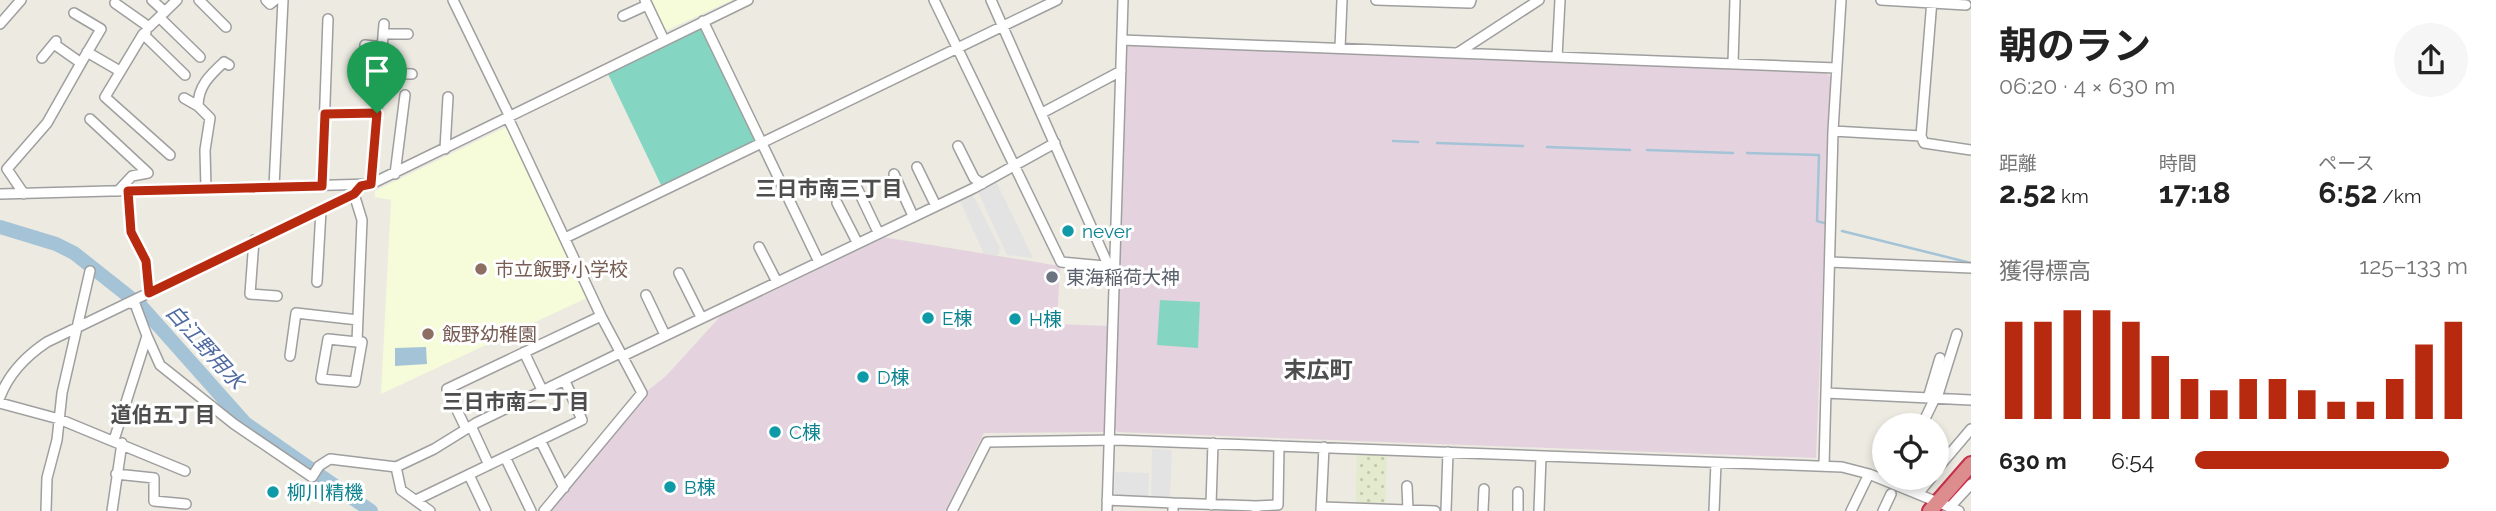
<!DOCTYPE html>
<html lang="ja">
<head>
<meta charset="utf-8">
<style>
  body { margin:0; font-family:Raleway,"Noto Sans JP",sans-serif; background:#f6f6f6; color:#222; height:100vh; display:flex; flex-direction:column; font-size:26px; white-space:nowrap }
  * { box-sizing:border-box; margin:0 }
  p { font-size:23px; color:#767676 }
  .icon { flex:none; width:38px; height:38px; fill:none; stroke:currentColor; stroke-width:2; stroke-linecap:round; stroke-linejoin:round }
  .map { position:relative; flex:1; overflow:hidden }
  .side { display:flex; flex-direction:column; background:#fff; width:525px }
  .side>* { flex:none }
  .buttons { position:absolute; left:1872px; top:413px; display:grid; gap:14px }
  .buttons a { display:grid; place-items:center; width:77px; height:77px; border-radius:50%; background:#fff; box-shadow:0 4px 10px #0003; font-size:35px }
  .pin { position:absolute; display:grid; place-items:center; width:60px; height:60px; color:#fff; margin:-72px -30px; border-radius:50% 50% 50% 0; rotate:-45deg; box-shadow:0 0 7px #0007 }
  .pin .icon { rotate:45deg }
  .round { display:grid; place-items:center; flex:none; width:74px; height:74px; border-radius:37px; background:#f6f6f6 }
  .headline { display:flex; align-items:center; justify-content:space-between; height:119px; padding:0 28px }
  h1 { font-size:38px; font-weight:700; line-height:52px }
  .metrics { display:grid; grid-template-columns:repeat(3,1fr); gap:10px; height:119px; padding:7px 28px }
  .metrics div { display:grid; align-content:center }
  .metrics b { font-size:30px; font-weight:700 }
  .metrics small { font-size:19px; font-weight:400 }
  .metrics p { font-size:19px }
  .chart { height:196px; padding:14px 28px }
  .chart p { display:flex; justify-content:space-between }
  .chart svg { width:100%; height:126px; margin-top:7px; stroke:#b72a0f; stroke-width:6 }
  ul { padding:0 28px; list-style:none; font-size:23px }
  li { display:grid; grid-template-columns:112px 84px 1fr; align-items:center; height:52px }
  li i { height:18px; border-radius:9px; background:#b72a0f }
  main { display:flex; flex:1; min-height:0 }
  .map>svg:first-child { display:block }
  .industrial { fill:#e4d3de }
  .education { fill:#f6fcd9 }
  .farmland { fill:url(#farmland-dots) }
  .pitch { fill:#84d6c3 }
  .parking { fill:#e3e3e3 }
  .water { fill:#a4c3d7 }
  .lines { fill:none; stroke-linecap:round; stroke-linejoin:round }
  .stream { stroke:#a4c3d7; stroke-width:2.5 }
  .river { stroke:#a4c3d7; stroke-width:14 }
  .minor-casing { stroke:#9f9f9f; stroke-width:12 }
  .highway-casing { stroke:#c7304b; stroke-width:18 }
  .minor { stroke:#fff; stroke-width:9 }
  .highway { stroke:#de8d8f; stroke-width:14 }
  .route-casing { stroke:#fff; stroke-width:14 }
  .route { stroke:#b72a0f; stroke-width:9 }
  .culture-dot { fill:#0f9aa8; stroke:#fff; stroke-width:2.5 }
  .education-dot { fill:#8d6e63; stroke:#fff; stroke-width:2.5 }
  .worship-dot { fill:#6b7280; stroke:#fff; stroke-width:2.5 }
  .labels { text-anchor:middle; stroke-width:6; stroke-linejoin:round; paint-order:stroke }
  .culture-label { font-size:19px; fill:#0d838f; stroke:#fff; text-anchor:start }
  .education-label { font-size:19px; fill:#785e54; stroke:#fff; text-anchor:start }
  .worship-label { font-size:19px; fill:#5b616d; stroke:#fff; text-anchor:start }
  .neighbourhood-label { font-size:21px; font-weight:bold; fill:#4e4e4e; stroke:#fff }
  .water-label { font-size:21px; font-style:italic; fill:#506ba2; stroke:#fff }
  .quarter-label { font-size:23px; font-weight:bold; fill:#4e4e4e; stroke:#fff }
</style>
</head>
<body>
<main>
<div class="map">
<svg width="1971" height="511" viewBox="0 0 1971 511">
  <defs>
    <pattern id="farmland-dots" width="8" height="8" patternUnits="userSpaceOnUse" patternTransform="scale(1.75)"><rect width="8" height="8" fill="#e3eacd"/><path d="M2 2h.1M6 6h.1" fill="none" stroke="#c2c8af" stroke-width="1.8" stroke-linecap="round"/></pattern>
  </defs>
  <rect width="100%" height="100%" fill="#eceae1"/>
  <!-- industrial -->
  <path class="industrial" d="M1131,44L1825,72L1831,77L1816,458L1118,432L1114,427L1125,48Z
    M876,236L1060,266L1057,324L1109,326L1104,432L984,433L945,511H547L646,392L666,376L728,308Z"/>
  <!-- education -->
  <path class="education" d="M648,0H732L663,32Z
    M504,128L509,130L589,297L381,394L391,200L375,197V191Z"/>
  <!-- farmland -->
  <path class="farmland" d="M1357,453L1387,454L1385,508L1356,507Z"/>
  <!-- pitch -->
  <path class="pitch" d="M703,26L759,142L662,187L607,72Z
    M1160,300L1200,302L1198,348L1157,345Z"/>
  <!-- parking -->
  <path class="parking" d="M996,181L1033,258L1007,255L978,192Z
    M972,193L1000,248L998,256L984,254L959,199Z
    M1152,449L1172,450L1170,500L1151,499Z
    M1115,472L1149,473L1148,499L1114,498Z"/>
  <!-- water -->
  <path class="water" d="M426,347L427,364L395,366V348Z"/>
  <g class="lines">
    <!-- stream -->
    <path class="stream" d="M1393,141L1418,142
      M1437,143L1523,146
      M1547,147L1630,150
      M1647,150L1733,153
      M1747,153L1819,155L1817,221L1824,223
      M1842,231L1971,263"/>
    <!-- river -->
    <path class="river" d="M0,227L56,244L74,253L141,306L245,423L371,511"/>
    <!-- minor casing -->
    <g class="minor-casing">
      <path id="minor" d="M152,0L165,12
        M199,0L226,27
        M266,0L270,4L275,0
        M453,0L510,117
        M645,0L664,40
        M934,0L1061,262L1115,267
        M991,0L1109,267
        M1376,0L1470,3L1471,0
        M1881,0L1966,5
        M1932,0L1921,136L1924,143L1971,150
        M115,3L149,27L177,0
        M74,13L101,29L81,63
        M623,16L647,5
        M160,18L200,57
        M703,21L819,262
        M0,24L21,0
        M146,32L143,34L185,75
        M143,34L105,97L170,155
        M383,34H408
        M1122,40L1836,68
        M365,45L382,47
        M1340,48L1342,0
        M87,52L118,70
        M1459,52L1539,0
        M1557,57L1560,0
        M42,58L56,41
        M1733,63L1735,0
        M380,73L412,74
        M363,87L379,88
        M184,98L198,106
        M1042,113L1121,71
        M325,114L377,113
        M508,118L601,316L642,393L544,511
        M90,119L148,173L132,176L118,191
        M1833,131L1921,136
        M958,146L974,178L982,184
        M445,149L448,97
        M917,167L936,206
        M395,174L405,95
        M894,174L913,216
        M371,184L384,24
        M322,185L328,19
        M274,187L283,0
        M857,188L878,232
        M206,189L205,150L210,118L198,106C198,86 210,75 224,62L229,65
        M128,191L131,232L146,261L149,293
        M0,194L371,184L748,0
        M24,194L7,169L47,123L81,63L54,44
        M354,194L362,220L357,342L328,339L321,379L355,382L362,342H357
        M837,203L857,242
        M565,238L1057,0
        M254,240L250,294L277,296
        M759,247L777,282
        M1830,262L1971,268
        M679,273L701,317
        M317,282L321,210
        M646,295L665,335
        M147,336L160,365L234,424L312,477L319,466L330,459L396,467
        M524,352L543,392
        M290,356L296,313L358,320
        M623,356L974,188L1055,143
        M1826,393L1971,400
        M0,397C9,373 26,356 47,342L354,194L361,186
        M1928,398L1940,358
        M1937,398L1957,334
        M0,403L59,419L185,471
        M1922,425L1935,398
        M471,426L489,465
        M466,429L447,389L601,316
        M114,440L147,336L135,304L129,303
        M540,440L564,488
        M505,457L531,511
        M1824,466L1833,131L1841,0
        M1937,469L1971,429
        M116,474L154,478V501L186,504
        M469,475L486,511
        M1407,486L1408,510
        M1918,494L1931,478
        M416,500L582,420L565,381
        M1107,500L1173,503
        M1211,505L1213,443
        M1256,506L1278,505L1279,446
        M1322,507L1435,511
        M1950,507L1971,484
        M46,511L47,478L57,440L62,393L90,271
        M112,511L122,443
        M430,511L401,490L396,467L434,449L476,423L620,353
        M952,511L987,442L1117,440L1842,467L1869,474L1959,511
        M1107,511L1123,0
        M1173,511V503L1256,506V511
        M1321,511L1324,447
        M1446,511L1448,452
        M1483,511L1484,489
        M1518,511V492
        M1539,511L1541,456
        M1714,511L1716,463
        M1851,511L1869,474
        M1883,511L1891,494"/>
    </g>
    <!-- highway casing -->
    <g class="highway-casing">
      <path id="highway" d="M1930,511L1971,464"/>
    </g>
    <!-- minor -->
    <use href="#minor" class="minor"/>
    <!-- highway -->
    <use href="#highway" class="highway"/>
  </g>
  <g class="lines">
    <!-- route casing -->
    <g class="route-casing">
      <path id="route" d="M377,113L371,184L361,186L354,194L149,293L146,261L131,232L128,191L322,186L325,114Z"/>
    </g>
    <!-- route -->
    <use href="#route" class="route"/>
  </g>
  <!-- markers -->
  <g class="culture-dot">
    <circle cx="1068" cy="231" r="7"/>
    <circle cx="928" cy="318" r="7"/>
    <circle cx="1015" cy="319" r="7"/>
    <circle cx="863" cy="377" r="7"/>
    <circle cx="775" cy="432" r="7"/>
    <circle cx="670" cy="487" r="7"/>
    <circle cx="273" cy="492" r="7"/>
  </g>
  <g class="education-dot">
    <circle cx="481" cy="269" r="7"/>
    <circle cx="428" cy="334" r="7"/>
  </g>
  <circle class="worship-dot" cx="1052" cy="277" r="7"/>
  <g class="labels">
    <!-- culture labels -->
    <g class="culture-label">
      <text x="1082" y="238">never</text>
      <text x="942" y="325">E棟</text>
      <text x="1029" y="326">H棟</text>
      <text x="877" y="384">D棟</text>
      <text x="789" y="439">C棟</text>
      <text x="684" y="494">B棟</text>
      <text x="287" y="499">柳川精機</text>
    </g>
    <!-- education labels -->
    <g class="education-label">
      <text x="495" y="276">市立飯野小学校</text>
      <text x="442" y="341">飯野幼稚園</text>
    </g>
    <!-- worship labels -->
    <g class="worship-label">
      <text x="1066" y="284">東海稲荷大神</text>
    </g>
    <!-- neighbourhood labels -->
    <g class="neighbourhood-label">
      <text x="829" y="196">三日市南三丁目</text>
      <text x="516" y="409">三日市南二丁目</text>
      <text x="163" y="422">道伯五丁目</text>
    </g>
    <!-- water labels -->
    <g class="water-label">
      <text transform="translate(205 347) rotate(48)" y="7">白江野用水</text>
    </g>
    <!-- quarter labels -->
    <g class="quarter-label">
      <text x="1318" y="378">末広町</text>
    </g>
  </g>
</svg>
<div class="buttons">
<a><svg class="icon" aria-label="locate" viewBox="0 0 24 24"><circle cx="12" cy="12" r="6"/><path d="M12 2v4M12 18v4M2 12h4M18 12h4"/></svg></a>
</div>
<div class="pin" style="left:377px;top:113px;background:#1e9e55"><svg class="icon" aria-label="arrive" viewBox="0 0 24 24"><path d="M6 21V4h12l-3 4 3 4H6"/></svg></div>
</div>
<section class="side">
<div class="headline"><div><h1>朝のラン</h1><p>06:20 · 4 × 630 m</p></div><a class="round"><svg class="icon" aria-label="share" viewBox="0 0 24 24"><path d="M12 15V3M7 8l5-5 5 5M5 13v7h14v-7"/></svg></a></div>
<div class="metrics">
<div><p>距離</p><b>2.52<small> km</small></b></div>
<div><p>時間</p><b>17:18</b></div>
<div><p>ペース</p><b>6:52<small> /km</small></b></div>
</div>
<div class="chart"><p><span>獲得標高</span>125–133 m</p>
<svg viewBox="0 0 160 44" preserveAspectRatio="none"><path d="M5 44V10M15 44V10M25 44V6M35 44V6M45 44V10M55 44V22M65 44V30M75 44V34M85 44V30M95 44V30M105 44V34M115 44V38M125 44V38M135 44V30M145 44V18M155 44V10"/></svg>
</div>
<ul>
<li><b>630 m</b>6:54<i style="width:93%"></i></li>
</ul>
</section>
</main>
</body>
</html>
